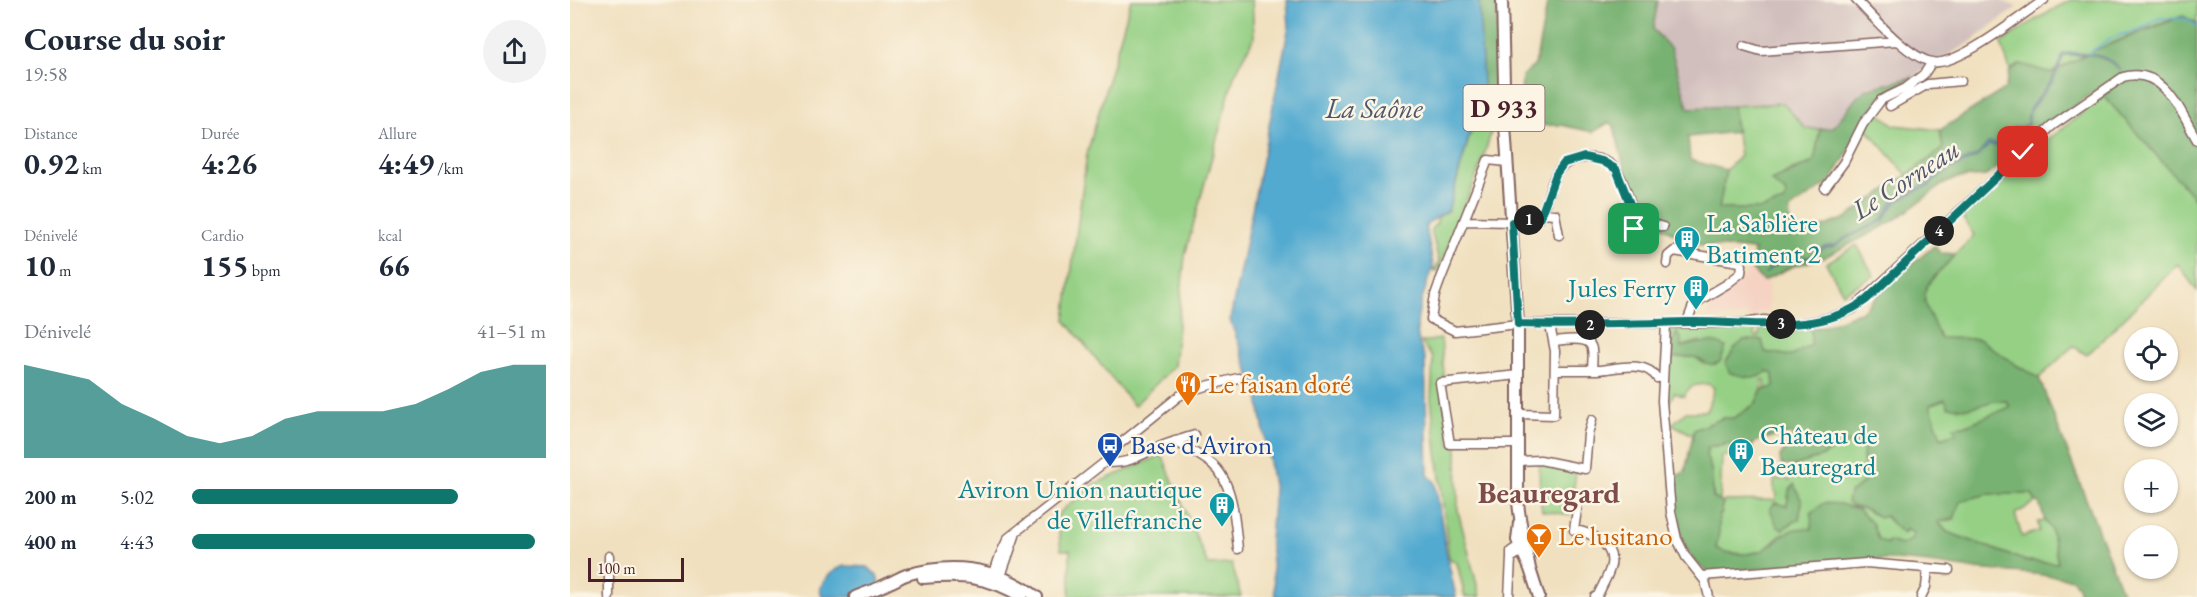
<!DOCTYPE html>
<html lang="fr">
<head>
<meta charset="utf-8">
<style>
  body { margin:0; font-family:"EB Garamond",serif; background:#f2f2f3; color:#1f2937; height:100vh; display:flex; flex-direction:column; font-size:22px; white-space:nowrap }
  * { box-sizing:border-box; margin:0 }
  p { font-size:20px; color:#747a83 }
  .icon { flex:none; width:33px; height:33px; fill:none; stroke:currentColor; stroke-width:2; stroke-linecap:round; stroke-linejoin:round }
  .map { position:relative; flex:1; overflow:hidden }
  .side { display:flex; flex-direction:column; background:#fff; width:570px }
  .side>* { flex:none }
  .controls { position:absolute; left:1554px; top:327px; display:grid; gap:12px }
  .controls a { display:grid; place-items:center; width:54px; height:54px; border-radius:50%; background:#fff; box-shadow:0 2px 4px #0004; font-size:30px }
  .scale { position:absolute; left:18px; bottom:15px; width:96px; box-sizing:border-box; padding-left:6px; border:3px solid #4a1f2b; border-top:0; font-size:16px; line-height:21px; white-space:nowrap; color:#4a1f2b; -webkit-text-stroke:4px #fcf5e5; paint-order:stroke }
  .pin { position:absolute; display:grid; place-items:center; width:51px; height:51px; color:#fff; margin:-26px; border-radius:12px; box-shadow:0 3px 9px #0006 }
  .km { position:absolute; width:30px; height:30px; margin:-15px; border-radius:50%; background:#222; color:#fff; font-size:16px; line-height:30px; text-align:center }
  .round { display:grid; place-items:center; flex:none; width:63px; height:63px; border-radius:32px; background:#f2f2f3 }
  .head { display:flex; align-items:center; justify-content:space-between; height:102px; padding:0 24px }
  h1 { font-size:33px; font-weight:700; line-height:45px }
  .figures { display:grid; grid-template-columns:repeat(3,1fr); gap:9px; height:102px; padding:6px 24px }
  .figures div { display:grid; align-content:center }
  .figures b { font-size:30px; font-weight:700 }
  .figures small { font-size:16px; font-weight:400 }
  .figures p { font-size:16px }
  .chart { height:168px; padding:12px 24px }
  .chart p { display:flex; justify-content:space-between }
  .chart svg { width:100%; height:108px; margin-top:6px; fill:#0f766e; opacity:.7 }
  ul { padding:0 24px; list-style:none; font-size:20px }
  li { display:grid; grid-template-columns:96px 72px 1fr; align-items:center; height:45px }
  li i { height:15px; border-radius:8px; background:#0f766e }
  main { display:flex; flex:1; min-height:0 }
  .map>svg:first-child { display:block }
  .built { fill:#f5d2c2 }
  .industrial { fill:#d1bfbd }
  .green { fill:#95d085; stroke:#707858; stroke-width:1.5; fill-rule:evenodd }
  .forest { fill:#78b272; stroke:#61684e; stroke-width:1.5; fill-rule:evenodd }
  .water { fill:#53aad0; stroke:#4e647e; stroke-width:1.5 }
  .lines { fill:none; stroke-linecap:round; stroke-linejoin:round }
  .stream { stroke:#53aad0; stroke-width:2 }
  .minor-casing { stroke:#84635f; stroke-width:11 }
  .major-casing { stroke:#84635f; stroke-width:14 }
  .minor { stroke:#fff; stroke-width:8 }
  .major { stroke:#fff; stroke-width:10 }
  .route-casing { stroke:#fff; stroke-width:12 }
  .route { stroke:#0f766e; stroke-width:8 }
  .labels { text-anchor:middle; stroke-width:5; stroke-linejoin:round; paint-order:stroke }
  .shield { fill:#fcf5e5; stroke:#7f5f63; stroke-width:1.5 }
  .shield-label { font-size:26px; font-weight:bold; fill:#4a1f2b }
  .culture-label { font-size:27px; fill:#0d838f; stroke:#fcf5e5; text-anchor:start }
  .food-label { font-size:27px; fill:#c56008; stroke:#fcf5e5; text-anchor:start }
  .transit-label { font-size:27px; fill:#164399; stroke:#fcf5e5; text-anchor:start }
  .water-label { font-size:28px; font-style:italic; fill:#4e576d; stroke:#fcf5e5 }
  .quarter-label { font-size:30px; font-weight:bold; fill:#7d4c4b; stroke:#fcf5e5 }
</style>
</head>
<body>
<main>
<section class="side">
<div class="head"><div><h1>Course du soir</h1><p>19:58</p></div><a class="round"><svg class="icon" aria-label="share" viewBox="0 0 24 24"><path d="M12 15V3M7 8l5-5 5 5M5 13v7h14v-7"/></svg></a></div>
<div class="figures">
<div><p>Distance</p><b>0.92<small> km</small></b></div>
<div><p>Durée</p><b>4:26</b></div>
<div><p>Allure</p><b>4:49<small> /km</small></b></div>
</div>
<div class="figures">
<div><p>Dénivelé</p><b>10<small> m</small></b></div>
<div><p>Cardio</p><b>155<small> bpm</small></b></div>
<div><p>kcal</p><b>66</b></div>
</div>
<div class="chart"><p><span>Dénivelé</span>41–51 m</p>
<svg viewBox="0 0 160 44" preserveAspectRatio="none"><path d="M0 44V6L10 9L20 12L30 22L40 28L50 35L60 38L70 35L80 28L90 25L100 25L110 25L120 22L130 16L140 9L150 6L160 6V44z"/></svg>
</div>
<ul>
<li><b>200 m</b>5:02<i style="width:75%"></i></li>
<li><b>400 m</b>4:43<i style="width:97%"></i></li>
</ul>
</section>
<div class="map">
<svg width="1627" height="597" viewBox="0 0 1627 597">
  <rect width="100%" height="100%" fill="#fcf5e5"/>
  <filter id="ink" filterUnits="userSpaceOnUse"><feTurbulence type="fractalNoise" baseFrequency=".0167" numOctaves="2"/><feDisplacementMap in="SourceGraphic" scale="12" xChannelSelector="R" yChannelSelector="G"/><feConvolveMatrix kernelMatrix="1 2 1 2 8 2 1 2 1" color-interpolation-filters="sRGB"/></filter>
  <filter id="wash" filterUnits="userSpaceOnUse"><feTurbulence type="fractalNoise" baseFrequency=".008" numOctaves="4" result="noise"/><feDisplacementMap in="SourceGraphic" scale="24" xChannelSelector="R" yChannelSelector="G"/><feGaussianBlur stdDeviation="1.35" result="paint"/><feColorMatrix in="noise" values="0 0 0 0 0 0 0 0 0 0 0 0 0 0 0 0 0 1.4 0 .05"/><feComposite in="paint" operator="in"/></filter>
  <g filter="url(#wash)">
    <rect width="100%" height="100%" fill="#f0e0bf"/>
    <!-- built -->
    <path class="built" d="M1178,269L1198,282L1199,312H1187V317L1178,318L1177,315H1173L1171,317L1139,318L1138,300L1174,277Z"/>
    <!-- industrial -->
    <path class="industrial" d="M1088,0H1430L1447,7L1396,45L1360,65L1344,77L1287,97L1263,128L1236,129L1213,103L1118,108L1101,49L1083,29Z"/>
    <!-- green -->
    <path class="green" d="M561,0H682L684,37L664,76L615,255L604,366L564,406L495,320L517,154Z
      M1500,0H1627V23L1613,16C1567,30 1524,51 1481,73L1451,64L1440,70L1431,43L1465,20Z
      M1534,96L1627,201V291L1608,264L1517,355L1503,346L1469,378L1446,365L1409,339L1370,338L1353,300L1355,287L1404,235L1392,217L1465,150Z
      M1213,103L1236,129H1250L1244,162L1222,170L1201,181L1217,194L1214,202L1191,209H1149L1156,170L1170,156L1163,106Z
      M1304,109L1324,125L1370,130L1373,149L1337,175L1296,128Z
      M905,118L923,122L921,133L911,165L868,271H864L869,262L861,229L867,223L868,217L878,211Z
      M1287,245L1304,276L1273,293L1256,263Z
      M1185,328V336L1189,337L1190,328H1241V345L1222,356L1195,352L1192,340L1197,371L1203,374L1204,387L1195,390V380H1192V390L1185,404L1164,418H1153L1124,430L1123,435L1102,424L1116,412H1128L1137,410L1144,388L1139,384C1127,385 1120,384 1114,396L1104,393L1098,406L1096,405L1097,358L1125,357L1134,364L1130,341L1110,347L1102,354L1097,353L1099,330Z
      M871,339L880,444L887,447L888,511L910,597H895L887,563L879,558L861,398L863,358L851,342Z
      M1375,399L1398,408L1424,401H1437L1440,408L1394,426L1385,427L1386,433L1371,438L1359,404Z
      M1160,442L1162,455L1152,456L1150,501L1144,498L1141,469L1136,456L1138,447L1152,446Z
      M1294,442L1293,466L1296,472L1293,483L1279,494L1282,506L1297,510L1310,518L1315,516L1334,534L1336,529L1344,533L1341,540L1331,545L1318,541L1317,544L1308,539L1302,523L1243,527L1242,529L1211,534L1195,550L1176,554L1153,552L1146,548C1150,532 1147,515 1154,501L1205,500L1207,494L1204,491V480L1216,479L1219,481L1224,466L1253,456L1266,445ZM1224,484L1232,502L1229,519L1212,529L1205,503L1217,506L1219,491Z
      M592,455L638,565L662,564L671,597H500V550H491L487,515L520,486Z
      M969,464L1006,472L1000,515L972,511L970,498Z
      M1417,494H1462L1466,502L1445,514L1452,537L1469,531L1468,522L1475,521L1481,529L1488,563L1456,561L1377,532L1368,521L1384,519L1390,501Z"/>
    <!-- forest -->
    <path class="forest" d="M909,0H927L928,110L923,122L905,118L913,87Z
      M978,0H1088L1083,29L1101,49L1118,108L1163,106L1166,132L1118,137L1120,160L1156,170L1149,209H1191L1214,202L1217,194L1201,181L1244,162L1250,129L1263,128L1287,97L1297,89L1344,77L1310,97L1261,181L1219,210L1221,227L1233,235L1276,218L1373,149L1370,130L1435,89L1440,70L1451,64L1481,73L1525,50L1613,16L1627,23V201L1534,96L1529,88L1481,123L1416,176L1387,178L1372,185L1329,217L1305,231L1255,257L1221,267L1193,281L1182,270L1184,250L1122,244L1093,227L1066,216L1044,126L1040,122L1023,132L991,125L950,126L952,76L965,65Z
      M1364,246L1371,253L1386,254C1347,295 1347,287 1370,338L1409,339L1446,365L1469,378L1554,597H1510L1508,586L1502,579C1464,572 1426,572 1388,567C1364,564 1340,559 1316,560C1258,561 1200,568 1142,573C1108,561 1105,509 1102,478L1115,472L1124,430L1153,418H1164L1185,404L1192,390L1204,387L1203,374L1197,371C1188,382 1173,376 1160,373L1155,363L1165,348L1174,340H1192L1195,352L1222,356L1241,345V328L1255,326L1292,311L1327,277ZM1375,399L1378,407L1398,408L1424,401H1437L1440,407L1394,426L1384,427L1386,433L1371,438L1360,405ZM1222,434L1223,441L1220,442L1210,456L1211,465L1224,466L1253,456L1266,445L1294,442L1293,466L1296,473L1293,483L1279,494L1277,502L1282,506L1297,510L1310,518L1315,516L1333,534L1336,529L1344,533L1341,540L1331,545L1318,541L1317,544L1308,539L1302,523L1287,509L1270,504L1254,503L1241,513L1242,529C1218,525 1213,537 1196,548C1184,557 1158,555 1146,548L1149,533V515L1152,514L1151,508L1153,503L1143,498L1141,469L1136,456L1138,447L1160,443L1162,455H1182V445L1191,439ZM1418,494H1462L1466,502H1469L1475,521L1481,529L1488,563L1456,561L1377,532L1368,522L1384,519L1390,501Z
      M1107,333L1111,338V347C1128,344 1139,338 1156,347L1150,362C1137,369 1134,359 1123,357C1115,356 1106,358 1097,358V353H1102L1103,340Z
      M1224,484L1232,502L1229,519L1213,529L1207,526L1200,509L1205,503L1217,506L1219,491Z"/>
    <!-- water -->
    <path class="water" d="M717,0H909L913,87L878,211L859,222L856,226L864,271L861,270C852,303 838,325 855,358L858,475L865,482L877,556L886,597H705L700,540L704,491L688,397L660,320L719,26Z
      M1500,53C1522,54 1537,54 1552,71L1539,61L1526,55H1494L1483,81L1460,110L1458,124L1451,129H1444C1435,142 1436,148 1419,145L1409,156L1371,174L1360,186L1348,190L1325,203L1313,221L1277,238L1265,246L1254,248L1239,258H1233L1202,267L1195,274L1202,266L1233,257H1239L1254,247L1265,245L1275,238L1312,220L1323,202L1348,188L1359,184L1370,172L1408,155L1418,143L1431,144L1444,127H1451L1457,124L1459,109L1482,80L1493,54Z
      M274,566L298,567L307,576L314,597H252L250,589C255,577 262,571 274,566Z"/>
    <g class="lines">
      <!-- stream -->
      <path class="stream" d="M1518,54L1539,39L1575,27L1589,18L1617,19L1627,26"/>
    </g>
  </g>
  <g filter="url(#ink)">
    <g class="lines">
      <!-- minor casing -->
      <g class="minor-casing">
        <path id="minor" d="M1286,0C1304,18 1337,56 1361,62C1387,68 1451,15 1474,0
          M1174,46L1191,51L1326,41
          M1320,106L1358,84L1391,81
          M937,162L918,160L870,281L865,295L861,319L885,331L948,324L1174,323
          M1255,188L1274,162L1293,124L1311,100L1336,88L1354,74L1362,62
          M972,213L985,214L989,235
          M894,221L942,222L970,218C977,204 979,187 986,174C997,154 1034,152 1047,171C1056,184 1060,204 1066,219L1093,227
          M1062,235L1066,219
          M1097,264L1098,256L1104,251L1169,262L1172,265L1171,273L1157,284L1130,300L1123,306L1117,322
          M1220,323L1194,320L1174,323C1210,328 1250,324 1283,309L1482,126L1553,77C1594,66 1610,111 1627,140
          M1096,324L1092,401L1101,512L1107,539L1116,557L1135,581L1139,597
          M984,341C993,340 1017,336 1021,346C1024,352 1022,363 1022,370
          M985,370C999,370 1014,370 1028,370C1047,369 1074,359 1087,378
          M949,414L984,415L985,351L980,325
          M605,441C617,449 631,455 642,464C664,482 665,523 668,549
          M948,444H880L870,383L949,375
          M948,461L970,460L1015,469L1018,434L1022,420
          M535,462C556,466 570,455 589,447C600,442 613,439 625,435
          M1007,497L1008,503L1004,530C1020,532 1045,544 1041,565C1039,575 1032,586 1028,595L1025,597
          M950,545L941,551V558L952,551
          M424,573L430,555L438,538L535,462L546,447L609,396L625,389L668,378
          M431,576L445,536
          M1132,576L1296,563L1379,570
          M39,597V556
          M939,597L941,558
          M1351,597L1356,587L1358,569"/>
      </g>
      <!-- major casing -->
      <g class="major-casing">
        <path id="major" d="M932,0L935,125L948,324V502C950,525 956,547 960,569
          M949,523L947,540L960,569L969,597
          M353,578C392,575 418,576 452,597
          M285,597C296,592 308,589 319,583C325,581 330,577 336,575C384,561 427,567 467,597"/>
      </g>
      <!-- minor -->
      <use href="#minor" class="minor"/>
      <!-- major -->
      <use href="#major" class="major"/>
    </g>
  </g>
  <g class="lines" filter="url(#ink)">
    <!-- route casing -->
    <g class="route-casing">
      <path id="route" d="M1064,229L1066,219L1046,169L1032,161L1014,157L994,163L986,174L970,218L942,222L948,324C1005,326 1061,324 1118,322C1176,320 1245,338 1296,300L1453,152"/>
    </g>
    <!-- route -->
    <use href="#route" class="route"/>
  </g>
  <!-- icons -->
  <defs>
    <g id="building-pin" transform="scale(1.35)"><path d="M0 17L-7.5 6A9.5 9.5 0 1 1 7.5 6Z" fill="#0f9aa8" stroke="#fcf5e5"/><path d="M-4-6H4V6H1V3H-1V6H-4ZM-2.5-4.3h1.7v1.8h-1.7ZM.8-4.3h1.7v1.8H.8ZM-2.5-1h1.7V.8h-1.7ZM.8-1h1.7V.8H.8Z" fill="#fff"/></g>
    <g id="restaurant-pin" transform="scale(1.35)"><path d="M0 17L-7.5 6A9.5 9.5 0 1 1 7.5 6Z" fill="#e8710a" stroke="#fcf5e5"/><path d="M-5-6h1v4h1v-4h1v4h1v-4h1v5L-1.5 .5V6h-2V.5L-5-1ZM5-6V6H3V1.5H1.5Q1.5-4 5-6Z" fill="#fff"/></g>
    <g id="bus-pin" transform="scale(1.35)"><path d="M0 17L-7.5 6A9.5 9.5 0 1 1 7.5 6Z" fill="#1a4fb4" stroke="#fcf5e5"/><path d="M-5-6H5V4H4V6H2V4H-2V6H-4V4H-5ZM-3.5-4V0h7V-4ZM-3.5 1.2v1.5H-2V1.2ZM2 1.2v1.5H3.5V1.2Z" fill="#fff"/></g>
    <g id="bar-pin" transform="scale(1.35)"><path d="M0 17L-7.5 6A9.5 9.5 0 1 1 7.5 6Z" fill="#e8710a" stroke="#fcf5e5"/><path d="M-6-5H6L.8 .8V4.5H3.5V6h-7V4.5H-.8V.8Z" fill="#fff"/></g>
  </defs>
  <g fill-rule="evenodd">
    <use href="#building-pin" x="1117" y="239"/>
    <use href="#building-pin" x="1126" y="288"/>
    <use href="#restaurant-pin" x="618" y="384"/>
    <use href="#bus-pin" x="540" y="445"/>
    <use href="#building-pin" x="1171" y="451"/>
    <use href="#building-pin" x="652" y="505"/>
    <use href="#bar-pin" x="969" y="536"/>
  </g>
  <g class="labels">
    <!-- shield labels -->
    <rect class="shield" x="893.5" y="85" width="81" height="46" rx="4.5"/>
    <g class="shield-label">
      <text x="934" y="117">D 933</text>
    </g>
    <!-- culture labels -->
    <g class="culture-label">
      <text x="1136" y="232">La Sablière<tspan x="1136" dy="31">Batiment 2</tspan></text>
      <text x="1106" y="297" text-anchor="end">Jules Ferry</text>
      <text x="1190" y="444">Château de<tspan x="1190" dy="31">Beauregard</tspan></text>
      <text x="632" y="498" text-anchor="end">Aviron Union nautique<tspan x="632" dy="31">de Villefranche</tspan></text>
    </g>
    <!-- food labels -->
    <g class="food-label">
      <text x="638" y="393">Le faisan doré</text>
      <text x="988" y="545">Le lusitano</text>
    </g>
    <!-- transit labels -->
    <g class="transit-label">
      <text x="560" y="454">Base d'Aviron</text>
    </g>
    <!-- water labels -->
    <g class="water-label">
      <text x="804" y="118">La Saône</text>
      <text transform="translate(1335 179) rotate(-33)" y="10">Le Corneau</text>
    </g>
    <!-- quarter labels -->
    <g class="quarter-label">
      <text x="979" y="503">Beauregard</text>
    </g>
  </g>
</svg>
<div class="controls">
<a><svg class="icon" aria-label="locate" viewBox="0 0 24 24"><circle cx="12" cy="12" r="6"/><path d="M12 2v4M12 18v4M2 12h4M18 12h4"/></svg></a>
<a><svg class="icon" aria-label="layers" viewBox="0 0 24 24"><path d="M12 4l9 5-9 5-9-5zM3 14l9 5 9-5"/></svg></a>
<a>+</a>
<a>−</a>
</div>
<div class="scale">100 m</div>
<div class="pin" style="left:1064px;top:229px;background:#1e9e55"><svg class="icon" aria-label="arrive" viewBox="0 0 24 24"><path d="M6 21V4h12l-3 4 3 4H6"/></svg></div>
<div class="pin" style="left:1453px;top:152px;background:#d93025"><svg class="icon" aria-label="check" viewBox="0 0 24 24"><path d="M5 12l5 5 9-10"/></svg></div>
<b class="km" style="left:959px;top:220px">1</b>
<b class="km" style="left:1020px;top:325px">2</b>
<b class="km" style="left:1211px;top:324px">3</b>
<b class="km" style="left:1369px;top:231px">4</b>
</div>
</main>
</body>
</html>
